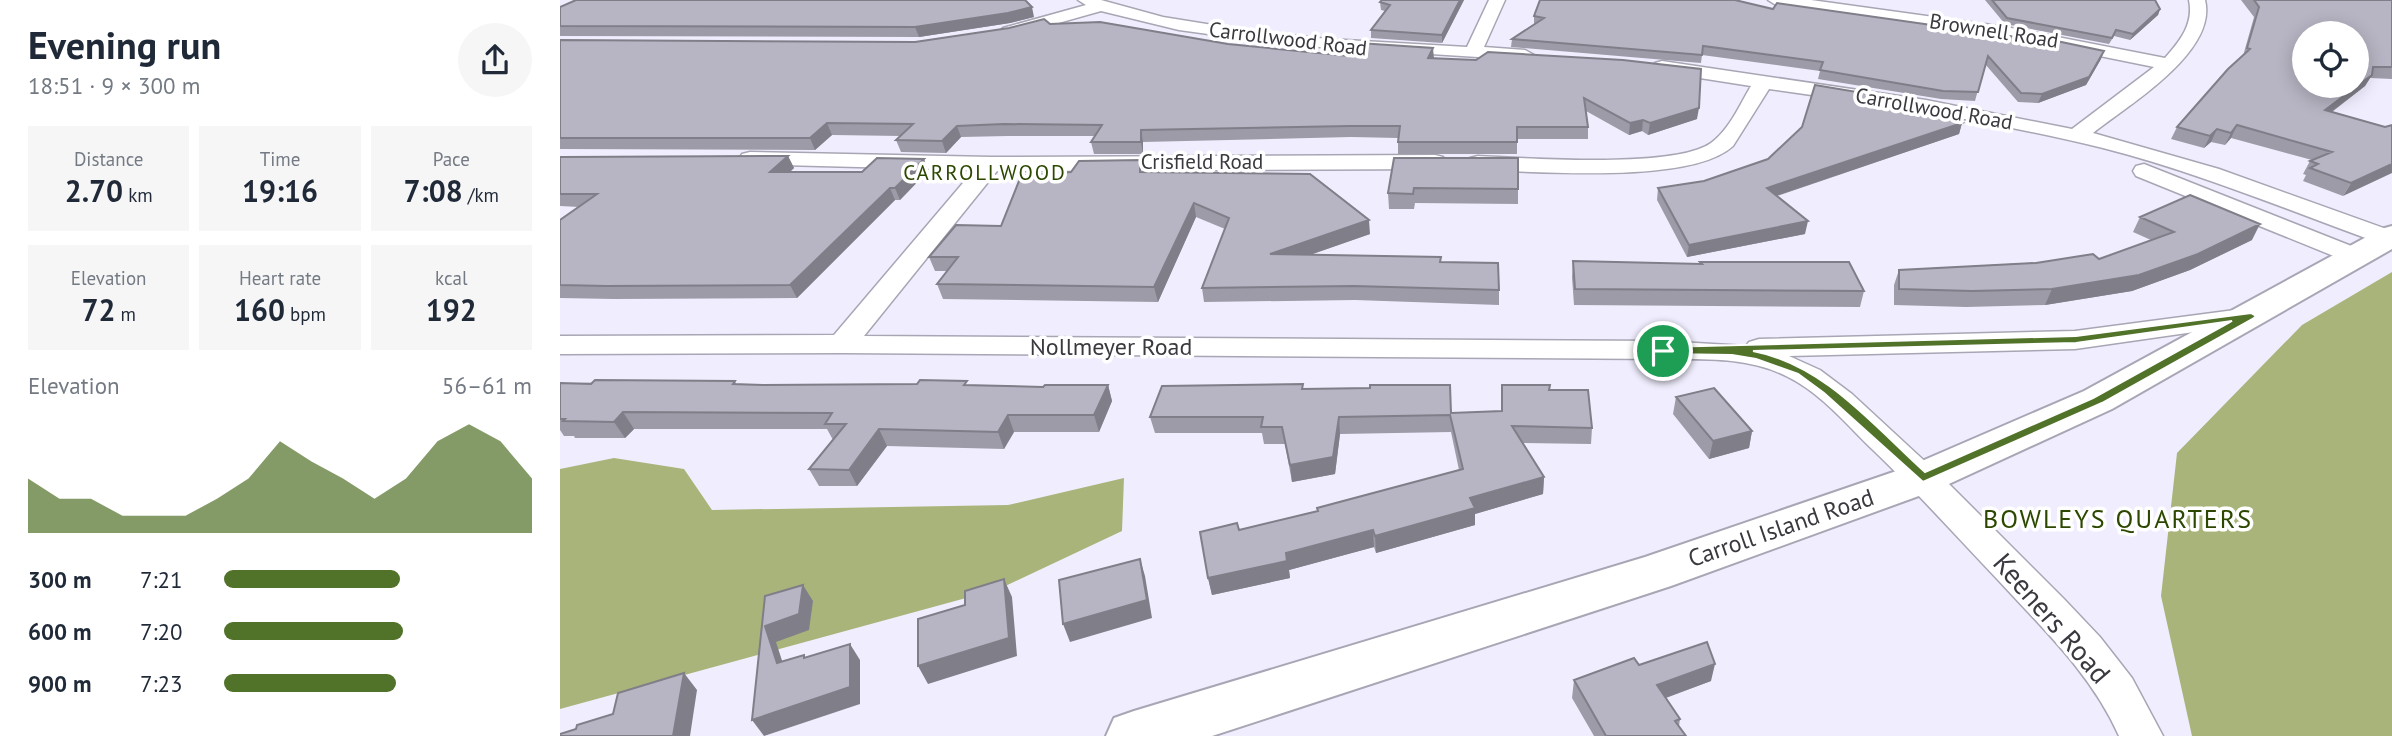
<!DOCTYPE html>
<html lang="en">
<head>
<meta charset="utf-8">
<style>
  body { margin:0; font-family:"PT Sans",sans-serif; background:#f6f6f7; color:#1f2937; height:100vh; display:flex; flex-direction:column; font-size:26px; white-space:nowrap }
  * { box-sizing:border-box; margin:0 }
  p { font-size:23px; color:#747a83 }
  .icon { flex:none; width:38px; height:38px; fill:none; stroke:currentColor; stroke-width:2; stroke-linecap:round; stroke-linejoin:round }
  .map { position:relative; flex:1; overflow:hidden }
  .details { display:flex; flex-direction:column; background:#fff; width:560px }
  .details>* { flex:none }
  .controls { position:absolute; left:1732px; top:21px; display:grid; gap:14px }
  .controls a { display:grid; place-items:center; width:77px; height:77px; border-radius:50%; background:#fff; box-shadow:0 4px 18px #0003; font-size:35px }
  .pin { position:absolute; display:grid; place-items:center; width:60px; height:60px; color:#fff; margin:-30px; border:4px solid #fff; border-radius:50%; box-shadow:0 2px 7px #0007 }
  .round { display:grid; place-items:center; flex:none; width:74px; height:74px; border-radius:37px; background:#f6f6f7 }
  .head { display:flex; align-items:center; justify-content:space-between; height:119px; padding:0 28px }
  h1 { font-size:38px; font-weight:800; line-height:52px }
  .figures { display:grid; grid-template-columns:repeat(3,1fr); gap:10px; height:119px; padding:7px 28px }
  .figures div { display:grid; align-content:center; border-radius:0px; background:#f6f6f7; text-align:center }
  .figures b { font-size:30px; font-weight:800 }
  .figures small { font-size:19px; font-weight:400 }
  .figures p { font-size:19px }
  .chart { height:196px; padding:14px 28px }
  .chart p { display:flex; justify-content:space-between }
  .chart svg { width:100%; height:126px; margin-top:7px; fill:#517229; opacity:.7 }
  ul { padding:0 28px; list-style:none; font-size:23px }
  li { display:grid; grid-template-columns:112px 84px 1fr; align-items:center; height:52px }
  li i { height:18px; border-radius:9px; background:#517229 }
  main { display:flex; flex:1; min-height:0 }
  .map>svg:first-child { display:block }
  .forest { fill:#a9b47b }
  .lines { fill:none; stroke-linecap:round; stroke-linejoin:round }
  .street-casing { stroke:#a8a6b4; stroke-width:3 }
  .secondary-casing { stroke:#a8a6b4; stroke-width:4 }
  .street { fill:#fff; fill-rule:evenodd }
  .secondary { fill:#fff; fill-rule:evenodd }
  .wall { fill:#9d9ba8 }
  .shaded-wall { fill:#807e88 }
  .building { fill:#b7b4c3; stroke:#807e88; stroke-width:2 }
  .route { fill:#517229; stroke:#fff; stroke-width:2; fill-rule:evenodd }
  .labels { text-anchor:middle; stroke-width:7; stroke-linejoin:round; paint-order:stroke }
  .far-street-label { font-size:21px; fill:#3a393f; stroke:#fff }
  .far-neighbourhood-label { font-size:21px; letter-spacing:2px; fill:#2c4800; stroke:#fff }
  .street-label { font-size:24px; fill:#3a393f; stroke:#fff }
  .neighbourhood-label { font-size:26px; letter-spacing:2px; fill:#2c4800; stroke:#fff }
  .near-street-label { font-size:28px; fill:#3a393f; stroke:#fff }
</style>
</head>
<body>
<main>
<section class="details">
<div class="head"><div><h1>Evening run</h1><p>18:51 · 9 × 300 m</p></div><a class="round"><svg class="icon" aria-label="share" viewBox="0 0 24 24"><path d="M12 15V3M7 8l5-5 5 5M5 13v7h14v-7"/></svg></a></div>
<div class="figures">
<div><p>Distance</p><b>2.70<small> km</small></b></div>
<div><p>Time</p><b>19:16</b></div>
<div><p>Pace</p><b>7:08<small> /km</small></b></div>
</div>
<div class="figures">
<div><p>Elevation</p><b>72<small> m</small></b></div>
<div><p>Heart rate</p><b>160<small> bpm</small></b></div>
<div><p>kcal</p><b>192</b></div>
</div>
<div class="chart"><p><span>Elevation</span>56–61 m</p>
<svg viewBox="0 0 160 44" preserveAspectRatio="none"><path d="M0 44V25L10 32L20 32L30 38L40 38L50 38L60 32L70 25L80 12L90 19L100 25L110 32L120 25L130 12L140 6L150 12L160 25V44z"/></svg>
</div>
<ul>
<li><b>300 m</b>7:21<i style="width:57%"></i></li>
<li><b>600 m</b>7:20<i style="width:58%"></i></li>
<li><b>900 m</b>7:23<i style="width:56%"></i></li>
</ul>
</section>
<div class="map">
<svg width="1832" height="736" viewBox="0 0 1832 736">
  <rect width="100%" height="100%" fill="#f0eefe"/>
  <!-- forest -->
  <path class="forest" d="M1832,272V736H1632L1601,596L1617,453L1742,325Z
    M54,458L124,469L152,510L448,505L564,478L562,531L439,589L0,709V469Z"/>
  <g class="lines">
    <!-- street casing -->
    <g class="street-casing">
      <path id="street" d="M518,0H541L603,17L690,31L768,39L907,47L929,0H945L924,47L965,50L974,55L965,60L729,45L619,30L541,11L449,37L440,32L443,28L526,5Z
        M1208,0H1251L1446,27L1605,58C1620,41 1634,24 1629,0H1645C1658,52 1568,105 1533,133L1659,169L1832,231V244L1819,243C1728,210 1637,172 1543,148C1434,121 1321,105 1209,89L1173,146C1131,185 976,171 918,170L910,168L907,163L910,158L918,156C967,158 1115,169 1151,143C1170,129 1180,104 1191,86L1095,71L1093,67L1095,63L1102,61L1366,100L1512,129L1594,67L1446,37L1216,5Z
        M190,152L431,157L875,155L883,157L886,162L883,167L875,169L437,171L304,336L1103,341L1186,346L1189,342L1199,339L1515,331L1690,308L1700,310L1704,316L1700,322L1690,324L1515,349L1229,356L1260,370L1292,394L1384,479L1504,599L1540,637L1572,678L1603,736H1559C1532,675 1483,629 1439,581C1397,537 1357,492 1313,450C1287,425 1262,394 1228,377C1190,357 1145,359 1103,359L282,353L0,354V336L274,335L414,170L182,164L179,159L182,154Z
        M1584,164L1804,251L1808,256L1804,261L1795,264L1786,261L1576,176L1573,171L1576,166Z"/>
    </g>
    <!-- secondary casing -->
    <g class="secondary-casing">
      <path id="secondary" d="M1832,226V249L1552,409L1378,489L1111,586L652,736H546L554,718L574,711L1085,557L1348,467L1524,391L1821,229Z"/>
    </g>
    <!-- street -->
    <use href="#street" class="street"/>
    <!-- secondary -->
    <use href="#secondary" class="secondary"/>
  </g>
  <!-- wall -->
  <path class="wall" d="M904,0L882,43L811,38V30L825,11L821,10L820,2Z
    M1425,0H1595L1600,9L1598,15L1570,40L1554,36L1549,44L1445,24Z
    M1681,0H1832V79L1810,78L1805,86L1772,112L1825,127L1783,196L1743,181L1746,175L1743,174L1750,161L1752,160L1671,138L1665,145L1651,142L1644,148L1611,139L1617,127L1683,56L1694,17Z
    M0,7L474,17L450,23L359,37L0,36Z
    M1213,9L1472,39L1473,36L1541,59L1526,85L1478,103L1458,102L1425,64L1415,101L1381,99L1258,79L1260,71L1142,55L1141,63L951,47L952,39L974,24V16Z
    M490,24L668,44L789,56L873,58L1137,119L1088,135L1082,131L1069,135L1026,111L1028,127V139H957V154H838V138L791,137L583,142V154H534L531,142L535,136H448L401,137L386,153L341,152L336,140L341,136L272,135L255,150L0,149V40L355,42Z
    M1308,100L1402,123L1399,134L1217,196L1245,234L1127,257L1097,200L1098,188L1144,181L1208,159L1242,127Z
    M228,156L234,168L230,172H302L364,159L368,171L340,200H335L237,298L54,299L0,298V220L19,207L0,206V157Z
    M958,158V204L855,203L854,209H829L828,193Z
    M583,172L810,234L750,255L881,257V262L939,290V305L795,300L644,302L642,288L665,229L636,217L598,302L383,299L377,284L387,271H375L369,257L441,226Z
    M1580,217L1692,240L1630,270L1572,291L1485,305L1406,307L1334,305V285L1339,270L1539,259L1591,240L1573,232Z
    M1013,261L1140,264V262L1304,291L1300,307L1014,305L1012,277Z
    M175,381L176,384L203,385H409L483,387L548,385L552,401L539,432H454L444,449L327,446L297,486H259L249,469L273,440L267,429H74L65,438H15L14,436H4L0,430V383Z
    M744,389L891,413L941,411L989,390L1032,428L1031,444L963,443L984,477L983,494L915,514V525L816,553L814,547L729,570L730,578L652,595L648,578L679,530L758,512L757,508L899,470L891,432L780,434L775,474L732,482L725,444H704L702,433H595L590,417Z
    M1116,397L1192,431L1189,448L1149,459L1113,414Z
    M1079,665L1151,681L1106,698L1120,719L1119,726L1126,736H1034L1012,698L1014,680Z"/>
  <!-- shaded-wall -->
  <path class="shaded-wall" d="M900,0H904L882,43V35Z
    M472,7L474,17L450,23L359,37L355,27Z
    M1600,9L1598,15L1570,40L1573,34Z
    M873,48L874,59L868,58Z
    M1544,51L1541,59L1526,85L1478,103L1482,94Z
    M1812,75L1805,86L1758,122L1765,110Z
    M1139,108L1137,119L1088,135L1090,123Z
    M1083,120L1082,131L1069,135L1070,123Z
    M267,123L272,135L255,150L250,138Z
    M1402,123L1399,134L1204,200L1207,188Z
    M1677,125L1671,138L1665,145L1671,133Z
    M397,126L401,137L386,153L382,141Z
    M1657,129L1651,142L1644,148L1650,136Z
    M581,130L583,142V154L581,142Z
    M228,156L234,168L216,184L210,172Z
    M364,159L368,171L340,200L335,188Z
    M1832,164V173L1783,196L1791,183Z
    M330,188L335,200L237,298L230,285Z
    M634,203L636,217L598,302L594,287Z
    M809,220L810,234L712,268L710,254Z
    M1248,221L1245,234L1127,257L1129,245Z
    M1700,224L1692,240L1630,270L1572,291L1485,305L1492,289Z
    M548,385L552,401L539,432L534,415Z
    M63,412L74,429L65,438L54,422Z
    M448,415L454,432L444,449L438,432Z
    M779,417L780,434L775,474L732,482L730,465Z
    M319,429L327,446L297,486L289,470Z
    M1192,431L1189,448L1149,459L1153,441Z
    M984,477L983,494L915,514V525L816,553L815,536L910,498Z
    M813,530L814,547L729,570L730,578L652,595L648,578L726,553Z
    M580,559L585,576L592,618L510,642L503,624Z
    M444,579L452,597L457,656L368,684L358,666Z
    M243,585L253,601L249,630L216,642L228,679L217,663L205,626Z
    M290,644L300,660V704L204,736L192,720Z
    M1155,664L1151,681L1094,702L1097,685Z
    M124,673L137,690L130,736H113Z"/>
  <!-- building -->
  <path class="building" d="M16,0H465L472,7L448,13L355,27L0,26V7Z
    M822,0H900L882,35L811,30L830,5L820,2Z
    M980,0H1175L1213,9L1217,3L1477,40L1473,36L1544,51L1529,77L1482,94L1461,93L1428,56L1418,92L1383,91L1260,70L1263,62L1143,46L1142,55L952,39L984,18L974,16Z
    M1432,0H1595L1600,9L1573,34L1556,30L1552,38L1447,18Z
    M1694,0H1832V67H1813L1812,75L1797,86V33H1745V86H1797L1765,110L1825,127L1832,125V164L1791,183L1750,168L1758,164L1750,161L1772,152L1677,125L1671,133L1657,129L1650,136L1617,127L1668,69L1690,49L1687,48L1699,7Z
    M484,19L490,24L540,22L668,44L789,56L799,43L873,48L868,58L916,60L928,52L1063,60L1141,69L1139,108L1090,123L1083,120L1070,123L1024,98L1028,127H957V142H838L840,126H790L581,130V142H531L542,125L444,124L397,126L382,141L336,140L353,124L267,123L250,138H0V40L355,42L449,28Z
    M1255,85L1309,94L1308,100L1402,123L1207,188L1248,221L1129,245L1098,188L1144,181L1208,159L1242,127Z
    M228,156L210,172H302L317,158L364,159L335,188H330L230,285L46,286L0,285V220L37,194H0V157Z
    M834,158H958V189L854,188L853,194L828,193Z
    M580,160V172L750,174L809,220L710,254L881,257L880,262L938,263L939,290L794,286L642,288L669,218L634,203L594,287L377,284L398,257H369L396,225L441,226L461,176L511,172L519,161Z
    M1630,195L1700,224L1638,254L1579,275L1492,289L1412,291L1339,289V270L1476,263L1533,254L1539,259L1614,232L1580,217Z
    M1013,261L1142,264L1140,262H1289L1304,291L1015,289Z
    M35,380L175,381L173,384L203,385L357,384L360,380L407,381L404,385L483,387L485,385H548L534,415H448L438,432L319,429L289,470L249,469L286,424H265L272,413L63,412L54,422L3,421L5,419H0V383L31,384Z
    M743,384L742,389L810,388V385H890L891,413L942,411V385H990L989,390H1028L1032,428L952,426L984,477L910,498L915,508L815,536L813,530L726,553L727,561L648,578L640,532L677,523L679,530L758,511L757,508L903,469L890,415L779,417L773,457L730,465L722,427H701L703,417H590L602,386Z
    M1154,388L1192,431L1153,441L1116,397Z
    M580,559L587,600L503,624L499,580Z
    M444,579L449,638L358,666V619L405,605V591Z
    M243,585L239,614L205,626L217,663L244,655V658L290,644V687L192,720L205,596Z
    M1147,642L1155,664L1097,685L1120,719L1115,721L1126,736H1046L1014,680L1074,658L1079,665Z
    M124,673L113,736H0V734L16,729L17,725L53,714L58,693Z"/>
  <!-- route -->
  <path class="route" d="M1691,313L1696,316L1694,318L1542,403L1363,482L1264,393L1238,374L1196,359L1172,355L1103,354L1097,351L1103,347L1516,336ZM1672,321L1533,398L1365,472C1314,426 1264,364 1193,351L1516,343Z"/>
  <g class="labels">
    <!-- far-street labels -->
    <g class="far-street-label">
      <text transform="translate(1434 31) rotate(9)" y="7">Brownell Road</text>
      <text transform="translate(728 39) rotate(7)" y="7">Carrollwood Road</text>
      <text transform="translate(1374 109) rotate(10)" y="7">Carrollwood Road</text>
      <text x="642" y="169">Crisfield Road</text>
    </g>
    <!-- far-neighbourhood labels -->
    <g class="far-neighbourhood-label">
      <text x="425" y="180">CARROLLWOOD</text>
    </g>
    <!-- street labels -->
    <g class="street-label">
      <text x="551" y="355">Nollmeyer Road</text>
      <text transform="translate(1221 528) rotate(-19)" y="8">Carroll Island Road</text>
    </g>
    <!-- neighbourhood labels -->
    <g class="neighbourhood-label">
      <text x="1558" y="528">BOWLEYS QUARTERS</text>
    </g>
    <!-- near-street labels -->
    <g class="near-street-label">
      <text transform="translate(1492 618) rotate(49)" y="10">Keeners Road</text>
    </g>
  </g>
</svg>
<div class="controls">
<a><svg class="icon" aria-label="locate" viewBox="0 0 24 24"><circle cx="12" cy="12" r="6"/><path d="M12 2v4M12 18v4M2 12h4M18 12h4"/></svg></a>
</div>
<div class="pin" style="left:1103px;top:351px;background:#1e9e55"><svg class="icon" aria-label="arrive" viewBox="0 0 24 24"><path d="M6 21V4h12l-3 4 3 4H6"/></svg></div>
</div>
</main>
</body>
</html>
